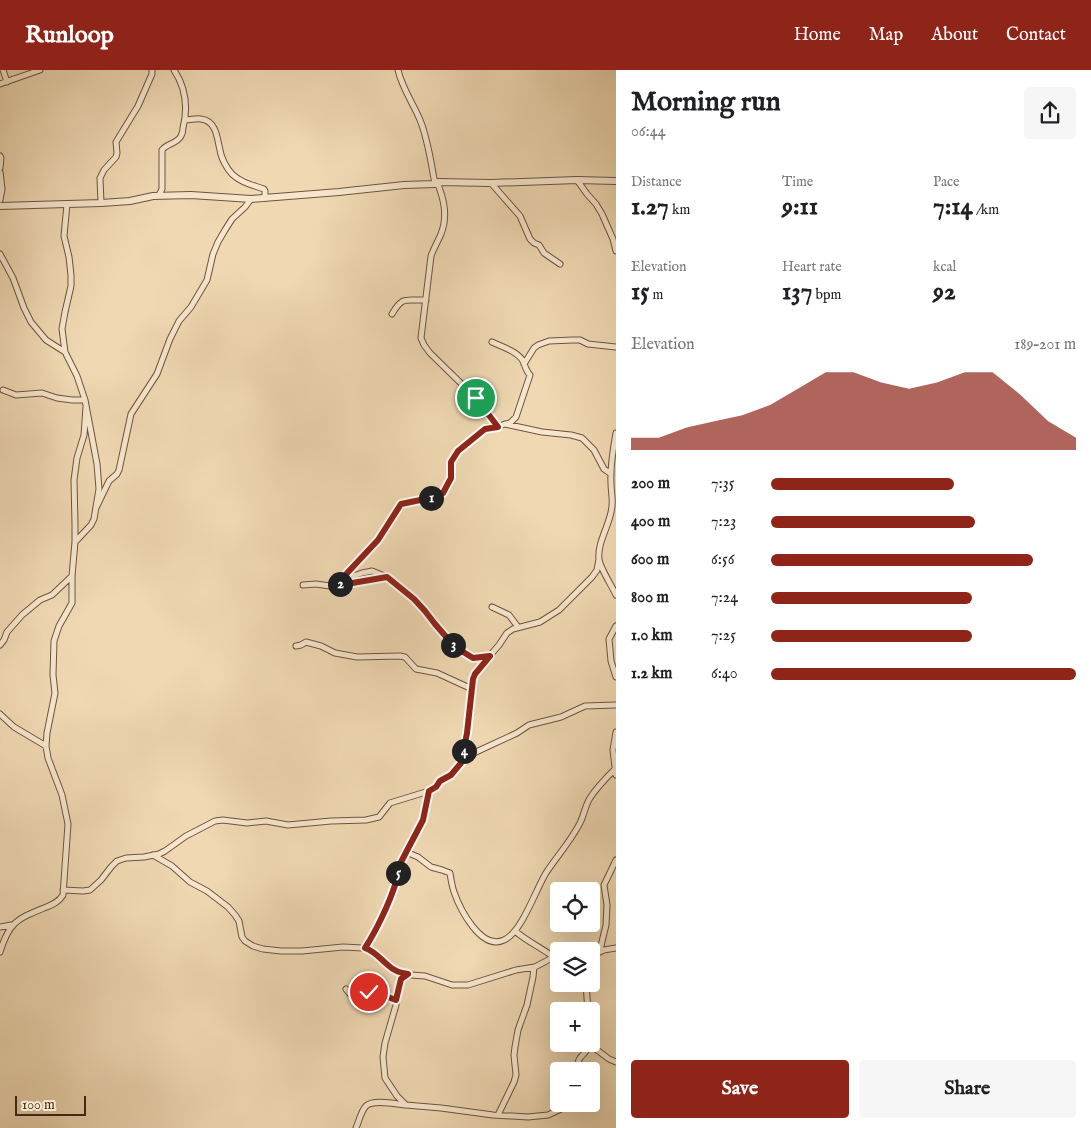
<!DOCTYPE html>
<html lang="en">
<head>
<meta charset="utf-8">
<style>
  body { margin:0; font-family:"IM FELL English",serif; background:#f6f6f6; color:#202124; height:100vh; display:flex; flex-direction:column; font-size:19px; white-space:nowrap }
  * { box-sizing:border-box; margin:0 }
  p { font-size:16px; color:#757577 }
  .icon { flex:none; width:28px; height:28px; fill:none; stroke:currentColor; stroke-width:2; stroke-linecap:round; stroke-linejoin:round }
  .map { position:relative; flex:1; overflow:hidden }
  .details { display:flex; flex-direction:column; background:#fff; width:475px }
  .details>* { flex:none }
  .buttons { position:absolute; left:550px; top:812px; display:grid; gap:10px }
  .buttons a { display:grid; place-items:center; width:50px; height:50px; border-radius:5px; background:#fff; box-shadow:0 5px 20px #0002; font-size:25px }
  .scale { position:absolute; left:15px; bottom:12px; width:71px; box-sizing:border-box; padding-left:5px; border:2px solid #442818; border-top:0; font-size:14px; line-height:18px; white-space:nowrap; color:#442818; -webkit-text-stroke:4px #f5e6cd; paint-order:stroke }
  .pin { position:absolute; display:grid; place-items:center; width:42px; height:42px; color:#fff; margin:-21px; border:2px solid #fff; border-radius:50%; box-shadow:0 1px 5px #0007 }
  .km { position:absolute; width:25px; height:25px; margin:-12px; border-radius:50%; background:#222; color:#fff; font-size:14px; line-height:25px; text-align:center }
  .round { display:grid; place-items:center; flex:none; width:52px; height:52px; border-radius:5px; background:#f6f6f6 }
  .headline { display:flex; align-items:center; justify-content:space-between; height:85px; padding:0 15px }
  h1 { font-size:28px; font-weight:700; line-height:38px }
  .stats { display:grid; grid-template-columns:repeat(3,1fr); gap:8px; height:85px; padding:5px 15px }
  .stats div { display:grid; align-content:center }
  .stats b { font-size:25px; font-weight:700 }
  .stats small { font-size:14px; font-weight:400 }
  .stats p { font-size:14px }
  .chart { height:140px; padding:10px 15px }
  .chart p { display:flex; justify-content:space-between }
  .chart svg { width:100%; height:90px; margin-top:5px; fill:#8f2418; opacity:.7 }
  .button { display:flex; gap:10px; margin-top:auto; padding:10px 15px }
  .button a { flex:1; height:58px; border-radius:5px; background:#8f2418; color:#fff; font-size:20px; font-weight:700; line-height:58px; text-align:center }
  .button a+a { background:#f6f6f6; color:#202124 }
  ul { padding:0 15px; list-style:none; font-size:16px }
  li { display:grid; grid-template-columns:80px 60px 1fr; align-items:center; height:38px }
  li i { height:12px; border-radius:6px; background:#8f2418 }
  header { display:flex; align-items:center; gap:30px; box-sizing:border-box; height:70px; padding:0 25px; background:#8f2418; color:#fff }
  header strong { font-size:24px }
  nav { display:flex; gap:28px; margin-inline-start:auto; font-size:18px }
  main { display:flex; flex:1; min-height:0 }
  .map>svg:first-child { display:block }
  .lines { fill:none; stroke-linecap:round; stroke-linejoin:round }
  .minor-casing { stroke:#6f543e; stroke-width:7 }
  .tertiary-casing { stroke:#6f543e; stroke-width:8 }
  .minor { stroke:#f5e6cd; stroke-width:5 }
  .tertiary { stroke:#f5e6cd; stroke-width:6 }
  .route-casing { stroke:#fff; stroke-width:10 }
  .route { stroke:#8f2418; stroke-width:6 }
</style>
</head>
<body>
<header>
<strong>Runloop</strong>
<nav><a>Home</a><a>Map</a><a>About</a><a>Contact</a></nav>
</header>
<main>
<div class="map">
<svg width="616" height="1058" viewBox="0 0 616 1058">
  <rect width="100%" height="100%" fill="#efd8b2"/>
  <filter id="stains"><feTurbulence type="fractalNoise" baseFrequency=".004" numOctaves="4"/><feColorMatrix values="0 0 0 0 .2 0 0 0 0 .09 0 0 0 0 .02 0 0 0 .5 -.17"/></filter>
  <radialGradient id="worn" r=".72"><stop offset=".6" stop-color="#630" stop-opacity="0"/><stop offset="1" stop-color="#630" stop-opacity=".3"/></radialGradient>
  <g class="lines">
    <!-- minor casing -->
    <g class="minor-casing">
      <path id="minor" d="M3,0L7,12
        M398,0C402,18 413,33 420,50C428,69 431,93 435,114
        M0,14L40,0
        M185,50C191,50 196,48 201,49C217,51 217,69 220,80C221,88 227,99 232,104C241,113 253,115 264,119L265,121V128
        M0,86L1,88L0,98
        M0,102L2,119L0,130
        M577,110L587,124L596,134L602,144L613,169L616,181
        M437,112C444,129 448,146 441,164C438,171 434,178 431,186L421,268L424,275L430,283L476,328L497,357
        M491,113L520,146L530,169L534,173L539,175L544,183L560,194
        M156,126L159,125L162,119V80C167,73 177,74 181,66C182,64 183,60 183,58C188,38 186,18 174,0
        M101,133L100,108L104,100L116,87L117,83L116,72L138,36L152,4V0
        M0,184L13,208L24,238L31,252L46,270L65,282L77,306L85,330L97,394L99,419L94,449L91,455L75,472
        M392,244C403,225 406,231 426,230
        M492,272C502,277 517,281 523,291C525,296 526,301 530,305L516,347L510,353L506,354
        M65,282L62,259L65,242L71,216V205L69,187L64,166L67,134
        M524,294L534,278L538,275L549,271L573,270H580L588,274L616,277
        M3,320L16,325L42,323L57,328L72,330H85
        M616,363C613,380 610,396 611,413C611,421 613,429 612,436C611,453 597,472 599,489C600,498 612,516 616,525
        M96,438L109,411L117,404L119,400L131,344L157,304L170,269L179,251L191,237L207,210L213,184L218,172L225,160L232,149L245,137L251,129
        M341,514L387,507
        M303,515L316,514L330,516L338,514L350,507L362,503L372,501L387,507L414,529L425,541L443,564L455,577L473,588L489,586
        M335,515L378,470L401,434L435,427L443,423L448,416L451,408V392L458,381L485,359L497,357L505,354L542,362L571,365L582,368L594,380L604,399L611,404
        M492,537L509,545L518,557
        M616,556L609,569L611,591L616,607
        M0,575L4,570L7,562L22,545L40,530L52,525L72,506
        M296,576L301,575L306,572L321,576L335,583L357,587L400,586L405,587L416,599L437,603L472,619
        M0,644L14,657L46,676
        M616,662L613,680L616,705
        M461,693L467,663L473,609L475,603L499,575L507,563L513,559L540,552L559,540L592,507L597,500L599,489
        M406,782L418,787L431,797L442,800L450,803C451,810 452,816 454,822C460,839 481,881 504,870C522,862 535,821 546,803C557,786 571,771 580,753C584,745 585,736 590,728C597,717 606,708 615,699
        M153,785L172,796L190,812L207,821L228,837L235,845L239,851L242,867L245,871L253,876L263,879L281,881H302L343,877L363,878L373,881L390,897L395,900L411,905L425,906L452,915H468L516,900L535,897L550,889L559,888
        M63,820L83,821L90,820L101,810L111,797L117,791L126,788L144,787L159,784L165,781L186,766L215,751L223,750L247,753L266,751L288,755L331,751L366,750L379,747L390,733L429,721
        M0,857L11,855
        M515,861C528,872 542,878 555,888
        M365,878L374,861L388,833L396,814L399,799L401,792L423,750L429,721L436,717L440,711L451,705L467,687L476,682L517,663L529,655L561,647L585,636L616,635
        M0,882C9,852 17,849 44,838C52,835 59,832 63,825L68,754L62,725L48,688L46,676L47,663L55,623L53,605L54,571L59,556L72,533V506L75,472V455L74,410L77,388L84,365L86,337
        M597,883L601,876L606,855L607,835L604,815L616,790
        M591,886L604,880L616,878
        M408,904L401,909L400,913L396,935L385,973L383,987L385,1008L397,1026L406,1035L441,1038L493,1045L528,1047L548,1045L561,1039L567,1034
        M586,914L588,941
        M346,919C348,922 348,923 352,925C358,928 362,922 368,922C377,921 388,927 396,930
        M589,974L609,989L616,992
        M577,1001C578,997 577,992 580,988C584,983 588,981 589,974
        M498,1045L514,1012L516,1005L514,985L515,977L518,960L527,935L533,907L534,897
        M356,1058C359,1051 361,1041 366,1036C373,1029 396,1034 405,1035"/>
    </g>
    <!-- tertiary casing -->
    <g class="tertiary-casing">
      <path id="tertiary" d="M0,136L101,133L130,131L153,126L191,125L251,129L339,122L404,115L435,114L437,112L491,113L577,110L616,111"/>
    </g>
    <!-- minor -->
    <use href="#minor" class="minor"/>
    <!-- tertiary -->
    <use href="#tertiary" class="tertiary"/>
  </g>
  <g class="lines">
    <!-- route casing -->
    <g class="route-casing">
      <path id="route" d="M369,922L377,923L396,930L401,909L408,904C401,903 394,901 389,896C380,889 376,882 365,878C376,861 389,834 395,815C398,807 398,799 401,792L423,750L429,721L436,717L440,711L451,705L461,693L467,663L473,609L475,604L490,586L473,588L455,577L435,554L425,541L414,529L387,507L335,516L378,470L401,434L435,427L443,423L451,408V392L458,381L485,359L498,357L476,328"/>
    </g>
    <!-- route -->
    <use href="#route" class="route"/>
  </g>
  <rect width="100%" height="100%" filter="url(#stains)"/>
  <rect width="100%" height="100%" fill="url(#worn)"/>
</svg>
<div class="buttons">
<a><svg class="icon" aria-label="locate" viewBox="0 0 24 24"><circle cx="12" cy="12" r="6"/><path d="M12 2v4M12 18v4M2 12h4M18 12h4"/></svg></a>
<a><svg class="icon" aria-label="layers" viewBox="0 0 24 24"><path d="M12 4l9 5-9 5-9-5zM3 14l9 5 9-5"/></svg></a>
<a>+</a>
<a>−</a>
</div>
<div class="scale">100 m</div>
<div class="pin" style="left:476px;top:328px;background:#1e9e55"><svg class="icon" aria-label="arrive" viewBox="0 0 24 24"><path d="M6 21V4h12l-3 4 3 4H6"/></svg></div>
<div class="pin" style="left:369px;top:922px;background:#d93025"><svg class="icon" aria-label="check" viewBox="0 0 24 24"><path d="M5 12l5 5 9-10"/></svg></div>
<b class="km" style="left:431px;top:428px">1</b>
<b class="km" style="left:340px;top:514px">2</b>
<b class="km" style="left:453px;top:575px">3</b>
<b class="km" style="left:464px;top:681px">4</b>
<b class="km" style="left:398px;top:803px">5</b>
</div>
<section class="details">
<div class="headline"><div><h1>Morning run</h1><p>06:44</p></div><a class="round"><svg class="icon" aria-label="share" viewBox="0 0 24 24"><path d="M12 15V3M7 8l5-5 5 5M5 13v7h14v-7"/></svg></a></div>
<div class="stats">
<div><p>Distance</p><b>1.27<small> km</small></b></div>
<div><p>Time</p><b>9:11</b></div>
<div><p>Pace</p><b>7:14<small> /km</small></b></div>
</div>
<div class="stats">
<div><p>Elevation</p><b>15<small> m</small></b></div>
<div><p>Heart rate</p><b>137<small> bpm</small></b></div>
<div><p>kcal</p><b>92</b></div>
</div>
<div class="chart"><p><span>Elevation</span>189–201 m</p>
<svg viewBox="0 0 160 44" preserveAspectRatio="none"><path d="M0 44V38L10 38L20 33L30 30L40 27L50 22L60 14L70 6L80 6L90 11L100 14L110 11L120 6L130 6L140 17L150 30L160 38V44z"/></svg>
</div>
<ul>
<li><b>200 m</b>7:35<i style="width:60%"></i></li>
<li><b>400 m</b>7:23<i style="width:67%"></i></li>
<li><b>600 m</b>6:56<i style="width:86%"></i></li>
<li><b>800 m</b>7:24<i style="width:66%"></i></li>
<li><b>1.0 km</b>7:25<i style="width:66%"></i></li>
<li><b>1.2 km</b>6:40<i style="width:100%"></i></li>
</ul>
<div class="button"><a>Save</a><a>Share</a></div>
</section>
</main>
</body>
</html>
